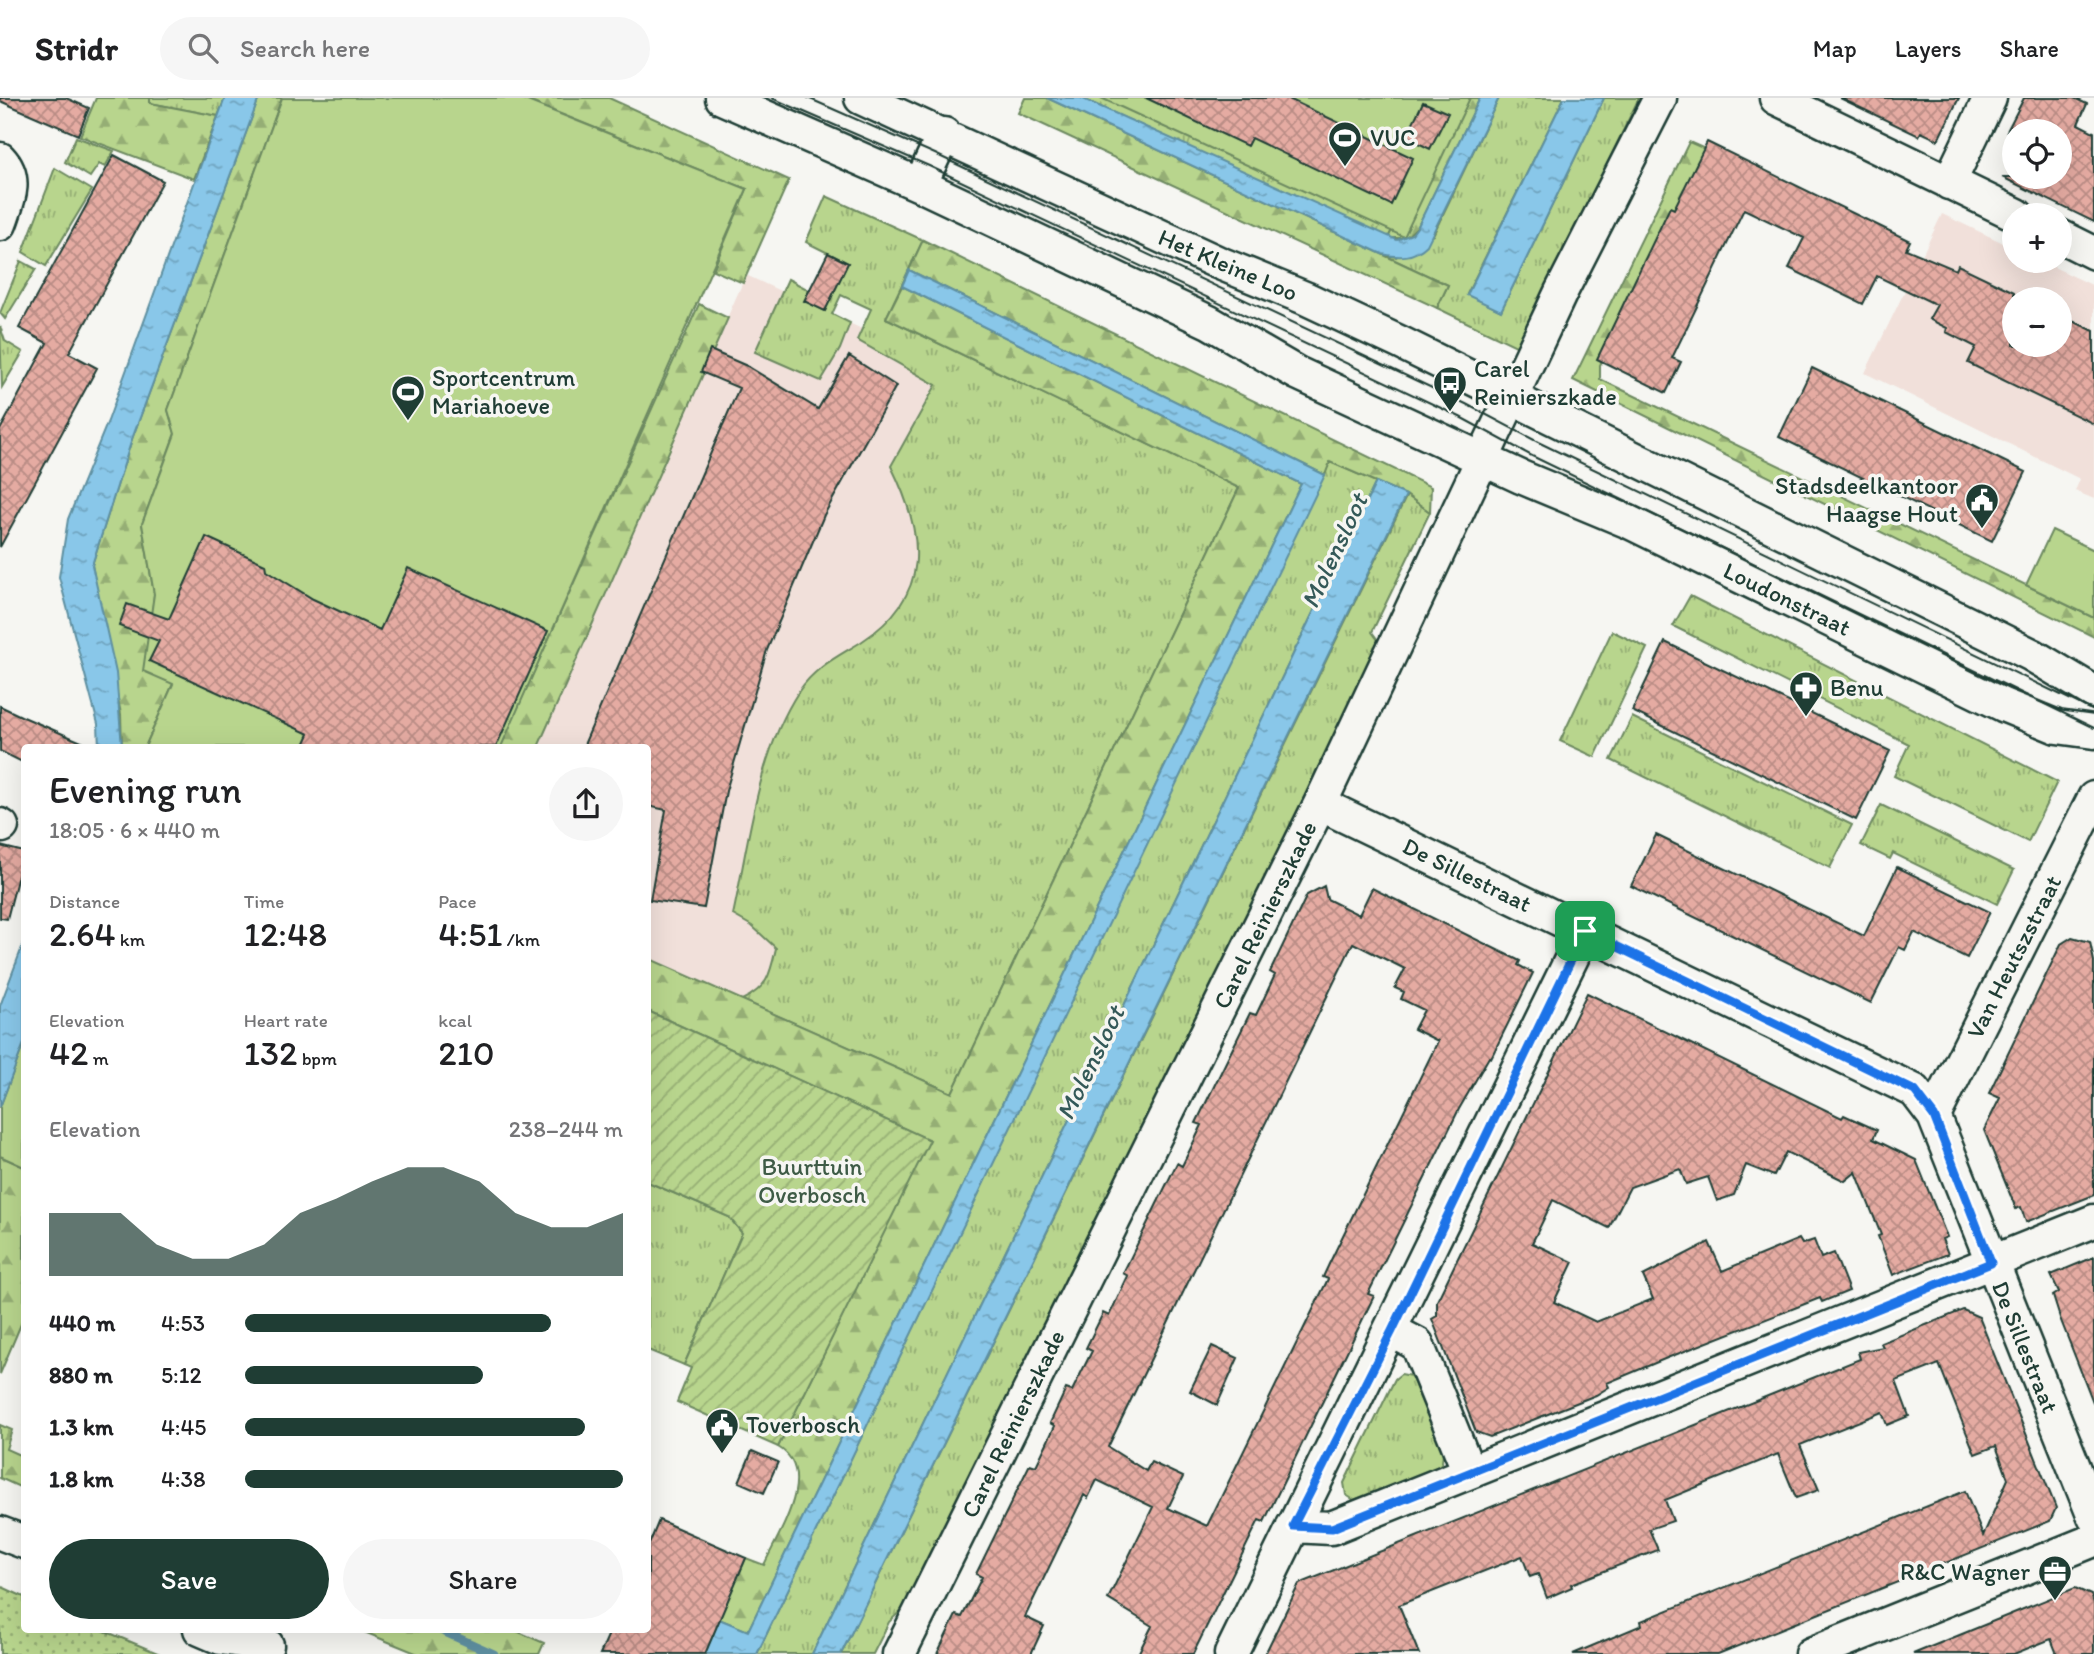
<!DOCTYPE html>
<html lang="en">
<head>
<meta charset="utf-8">
<style>
  body { margin:0; font-family:Itim,sans-serif; background:#f6f6f6; color:#202124; height:100vh; display:flex; flex-direction:column; font-size:26px; white-space:nowrap }
  * { box-sizing:border-box; margin:0 }
  p { font-size:23px; color:#757577 }
  .icon { flex:none; width:38px; height:38px; fill:none; stroke:currentColor; stroke-width:2; stroke-linecap:round; stroke-linejoin:round }
  .map { position:relative; flex:1; overflow:hidden }
  .details { position:absolute; left:21px; top:646px; width:630px; height:889px; display:flex; flex-direction:column; background:#fff; border-radius:7px; box-shadow:0 7px 28px #0002 }
  .details>* { flex:none }
  .controls { position:absolute; left:2002px; top:21px; display:grid; gap:14px }
  .controls a { display:grid; place-items:center; width:70px; height:70px; border-radius:50%; background:#fff; box-shadow:0 7px 28px #0002; font-size:35px }
  .pin { position:absolute; display:grid; place-items:center; width:60px; height:60px; color:#fff; margin:-30px; border-radius:14px; box-shadow:0 4px 10px #0006 }
  .round { display:grid; place-items:center; flex:none; width:74px; height:74px; border-radius:37px; background:#f6f6f6 }
  .headline { display:flex; align-items:center; justify-content:space-between; height:119px; padding:0 28px }
  h1 { font-size:38px; font-weight:600; line-height:52px }
  .figures { display:grid; grid-template-columns:repeat(3,1fr); gap:10px; height:119px; padding:7px 28px }
  .figures div { display:grid; align-content:center }
  .figures b { font-size:35px; font-weight:600 }
  .figures small { font-size:19px; font-weight:400 }
  .figures p { font-size:19px }
  .chart { height:196px; padding:14px 28px }
  .chart p { display:flex; justify-content:space-between }
  .chart svg { width:100%; height:126px; margin-top:7px; fill:#1f3d34; opacity:.7 }
  .cta { display:flex; gap:14px; margin-top:auto; padding:14px 28px }
  .cta a { flex:1; height:80px; border-radius:42px; background:#1f3d34; color:#fff; font-size:28px; font-weight:600; line-height:80px; text-align:center }
  .cta a+a { background:#f6f6f6; color:#202124 }
  ul { padding:0 28px; list-style:none; font-size:23px }
  li { display:grid; grid-template-columns:112px 84px 1fr; align-items:center; height:52px }
  li i { height:18px; border-radius:9px; background:#1f3d34 }
  header { display:flex; align-items:center; gap:42px; box-sizing:border-box; height:98px; padding:0 35px; background:#fff; border-bottom:2px solid #e0e0e0 }
  header strong { font-size:33px }
  nav { display:flex; gap:38px; margin-inline-start:auto; font-size:24px }
  .search { width:490px; height:63px; background:#f6f6f6; display:flex; align-items:center; gap:18px; box-sizing:border-box; padding:0 24px; border-radius:38px; color:#757577; font-size:26px }
  .map>svg:first-child { display:block }
  .built { fill:#f1e0da; fill-rule:evenodd }
  .grass { fill:url(#grass-tufts); stroke:#6c8960; stroke-width:2 }
  .forest { fill:url(#forest-firs); stroke:#6c8960; stroke-width:2 }
  .park { fill:url(#park-dots); stroke:#6c8960; stroke-width:2 }
  .garden { fill:url(#garden-furrows); stroke:#6c8960; stroke-width:2 }
  .pitch { fill:#b8d58d; stroke:#6c8960; stroke-width:2 }
  .water { fill:url(#water-ripples); stroke:#5f90a1; stroke-width:2 }
  .lines { fill:none; stroke-linecap:round; stroke-linejoin:round }
  .stream { stroke:#5f90a1; stroke-width:9 }
  .building { fill:url(#building-cross-hatch); stroke:#1f3d34; stroke-width:2; fill-rule:evenodd }
  .minor-casing { stroke:#1f3d34; stroke-width:37 }
  .minor { stroke:#f6f6f2; stroke-width:32 }
  .tram { stroke:#1f3d34; stroke-width:2 }
  .route-casing { stroke:#fff; stroke-width:14 }
  .route { stroke:#1a73e8; stroke-width:9 }
  .labels { text-anchor:middle; stroke-width:7; stroke-linejoin:round; paint-order:stroke }
  .poi-label { font-size:24px; fill:#1f3d34; stroke:#f6f6f2; text-anchor:start }
  .street-label { font-size:24px; fill:#1f3d34; stroke:#f6f6f2 }
  .park-label { font-size:24px; fill:#3e5b46; stroke:#f6f6f2 }
  .water-label { font-size:26px; font-style:italic; fill:#345958; stroke:#f6f6f2 }
</style>
</head>
<body>
<header>
<strong>Stridr</strong>
<div class="search"><svg class="icon" aria-label="search" viewBox="0 0 24 24"><circle cx="10" cy="10" r="6"/><path d="M15 15l6 6"/></svg>Search here</div>
<nav><a>Map</a><a>Layers</a><a>Share</a></nav>
</header>
<div class="map">
<svg width="2094" height="1556" viewBox="0 0 2094 1556">
  <defs>
    <pattern id="grass-tufts" width="24" height="20" patternUnits="userSpaceOnUse" patternTransform="scale(1.75)"><rect width="24" height="20" fill="#b8d58d"/><path d="M3 7l-1-3M5 7V3M7 7l1-3M15 17l-1-3M17 17v-4M19 17l1-3" fill="none" stroke="#95ae74"/></pattern>
    <pattern id="forest-firs" width="22" height="20" patternUnits="userSpaceOnUse" patternTransform="scale(1.75)"><rect width="22" height="20" fill="#b8d58d"/><path d="M5 1l3.5 6h-7zM16 11l3.5 6h-7z" fill="#95ae74"/></pattern>
    <pattern id="park-dots" width="8" height="8" patternUnits="userSpaceOnUse" patternTransform="scale(1.75)"><rect width="8" height="8" fill="#b8d58d"/><path d="M2 2h.1M6 6h.1" fill="none" stroke="#95ae74" stroke-width="1.8" stroke-linecap="round"/></pattern>
    <pattern id="garden-furrows" width="10" height="10" patternUnits="userSpaceOnUse" patternTransform="scale(1.75)"><rect width="10" height="10" fill="#b8d58d"/><path d="M-1 1l2-2M0 10L10 0M9 11l2-2" fill="none" stroke="#95ae74"/></pattern>
    <pattern id="water-ripples" width="26" height="14" patternUnits="userSpaceOnUse" patternTransform="scale(1.75)"><rect width="26" height="14" fill="#89c7e9"/><path d="M2 4q2-2 4 0t4 0M15 11q2-2 4 0t4 0" fill="none" stroke="#6fa3be"/></pattern>
    <pattern id="building-cross-hatch" width="8" height="8" patternUnits="userSpaceOnUse" patternTransform="scale(1.75)"><rect width="8" height="8" fill="#e5aba2"/><path d="M0 0l8 8M0 8l8-8" fill="none" stroke="#b98c85"/></pattern>
  </defs>
  <rect width="100%" height="100%" fill="#f6f6f2"/>
  <filter id="ink" filterUnits="userSpaceOnUse"><feTurbulence type="fractalNoise" baseFrequency=".0143" numOctaves="2"/><feDisplacementMap in="SourceGraphic" scale="14" xChannelSelector="R" yChannelSelector="G"/><feConvolveMatrix kernelMatrix="1 2 1 2 8 2 1 2 1" color-interpolation-filters="sRGB"/></filter>
  <g filter="url(#ink)">
    <!-- built -->
    <path class="built" d="M1942,116L2014,150V163H2041L2094,188V401L2075,393L2080,381L1865,275ZM2014,201H2060V247H2014Z
      M746,177L862,231L872,211L1239,390L952,995L648,860V649H538Z"/>
    <!-- grass -->
    <path class="grass" d="M150,0H225L218,18L150,5Z
      M1081,0H1145L1399,119L1388,140Z
      M1499,0H1564L1467,196L1501,213L1604,0H1639L1518,249L1437,210L1448,187L1382,156L1396,159L1433,137Z
      M76,39L114,53L105,69L99,66L90,79L65,64Z
      M55,70L92,92L46,168L23,154Z
      M826,98L923,142L886,220L1239,390L952,995L742,902C768,889 770,877 776,850L752,828L733,817C749,744 757,657 799,593C815,569 837,559 861,544C933,497 925,437 891,368L936,287L857,242L871,211L841,197L832,216L850,225L840,251L821,283L755,254L788,181L809,192L805,203L825,213L848,165L806,144Z
      M21,163L36,171L5,221L0,215Z
      M0,228L5,243L23,254L2,289Z
      M1330,364L1376,384L812,1556H757Z
      M1407,397L1430,414L1372,534L1381,546L912,1502L889,1524L873,1556H841Z
      M1690,498L2057,684L2028,744L1894,678L1909,646L1673,528Z
      M1612,533L1647,550L1595,659L1560,643Z
      M1632,619L1852,727L1830,770L1611,662Z
      M1881,707L2014,772L1997,806L1893,755L1890,761L1861,747Z
      M648,1084L729,1119L742,1135L684,1267L648,1252Z
      M1401,1276L1411,1278L1443,1354L1442,1364L1437,1371L1354,1402L1346,1397L1344,1385L1395,1281Z"/>
    <!-- forest -->
    <path class="forest" d="M96,0H150V5L218,18L194,81L80,38Z
      M259,0H282L168,312L175,335L142,426L154,496L150,532L173,586L145,649H122L121,616L92,467L132,341Z
      M521,0H609L789,82L743,185L713,172L747,91Z
      M1025,0H1047L1448,187L1437,210L1018,15Z
      M1426,0H1480L1418,128L1405,140H1388L1453,15Z
      M1689,44L1705,51L1600,267V281L2094,520V539L1573,282Z
      M923,142L1431,389L1430,414L1406,397L1330,364L1325,377L909,172Z
      M902,188L1301,386L748,1533L719,1521L746,1460L764,1467C778,1436 820,1374 778,1349L929,1042L648,913V860L952,995L1239,390L886,220Z
      M699,206L728,220L538,649H500Z
      M0,1058L24,1069V1219L0,1276Z
      M0,1327L12,1332L6,1351L24,1359V1391L0,1380Z
      M357,1531H512L544,1545L539,1556H418Z"/>
    <!-- park -->
    <path class="park" d="M0,1488L24,1499V1531H100L160,1556H0Z"/>
    <!-- garden -->
    <path class="garden" d="M648,913L930,1042L778,1349L677,1304L691,1270L684,1267L742,1135L729,1119L648,1084Z"/>
    <!-- pitch -->
    <path class="pitch" d="M282,0H520L747,91L501,649H145L173,586L143,573L154,496L142,426L175,336L168,312Z
      M1101,0H1470L1404,139Z
      M2052,432L2094,452V520L2026,487Z
      M24,945V1069L0,1058V1009Z"/>
    <!-- water -->
    <path class="water" d="M225,0H259L132,341L92,467L116,575L122,649H99L98,626L59,479L68,421L108,323Z
      M1047,0H1081L1397,142L1412,136L1418,128L1480,0H1499L1427,147C1414,160 1399,160 1382,156Z
      M1564,0H1604L1501,213L1467,197Z
      M909,172L1325,377L757,1556H705L719,1521L748,1533L1301,386L902,188Z
      M1376,384L1406,397L841,1556H812Z
      M24,844V945L0,1009V908Z"/>
    <g class="lines">
      <!-- stream -->
      <path class="stream" d="M438,1531L494,1556"/>
    </g>
    <!-- building -->
    <path class="building" d="M0,0H66L89,10L78,37L0,3Z
      M1146,0H1287L1413,60L1391,107L1251,40L1247,48Z
      M1840,0H1959L1938,42L1921,34L1919,38Z
      M2024,0H2074L2087,6L2078,26L2094,34V124L2002,79H2060V33H2007Z
      M1423,4L1448,15L1430,51L1406,39Z
      M1707,44L1910,143L1906,151L1956,172L1958,167L2014,194V247H2060V217L2094,233V326L1968,265L1976,249L1946,234L1947,230L1929,221L1937,207L1877,178L1863,206L1789,170L1804,140L1744,111L1672,260L1681,264L1666,295L1597,261L1670,109L1674,111Z
      M114,57L163,83L69,255L97,270L0,449V332L47,245L19,230Z
      M828,155L848,165L825,213L804,203Z
      M710,252L747,268L818,311L849,258L896,288L824,417L767,552L726,693L704,810L650,802L666,712L648,708V649H583L739,290L701,274Z
      M1812,270L2026,374L1992,443L1779,339Z
      M206,439L265,466L266,472L313,501L380,532L408,470L548,533L496,649H303L309,636L149,563L159,543L119,528L127,506L169,521Z
      M1665,544L1890,653L1856,722L1632,613Z
      M0,608L21,618L93,649H24V665L0,653Z
      M1656,737L1864,838L1897,769L1990,814L1967,860L1914,834L1905,852L1899,849L1871,905L1631,788Z
      M0,748L24,754L7,821L0,820Z
      M1324,788L1327,801L1359,817L1372,790L1520,863L1518,867L1533,875L1491,960L1489,959L1459,1011L1368,1196L1374,1198L1264,1424L1259,1422L1193,1556H1138L1152,1528L1108,1501L1153,1409L1097,1382L1088,1400L1084,1397L1025,1519L1044,1528L1031,1556H937L956,1517L962,1519L982,1479L976,1476L1030,1366L1036,1368L1055,1328L1050,1325L1066,1291L1072,1293L1092,1253L1086,1250L1103,1215L1109,1218L1128,1178L1123,1175L1177,1065L1182,1068L1202,1027L1196,1025L1250,915L1256,917L1275,877L1270,874L1307,797ZM1353,845L1405,871L1395,890L1404,894L1401,901L1424,912L1414,931L1438,943L1330,1164L1323,1179L1328,1181L1207,1428L1168,1410L1183,1379L1151,1364L1146,1373L1108,1349Z
      M2072,839L2090,844L2094,863V1097L2026,1124L2021,1109L2016,1111L1984,1032L2000,1000L1989,995L2061,846Z
      M1587,895L1842,1020L1844,1017L1877,1032L1873,1041L1916,1062L1947,1139L1942,1141L1948,1156L1893,1177L1878,1138L1881,1137L1856,1074L1845,1083L1786,1054L1774,1078L1746,1067L1734,1097L1717,1103L1708,1079L1686,1086L1680,1071L1630,1089L1609,1130L1553,1102L1532,1145L1573,1164L1554,1204L1596,1224L1653,1201L1643,1178L1709,1144L1722,1173L1799,1141L1802,1146L1814,1142L1821,1160L1834,1155L1849,1193L1822,1204L1820,1200L1667,1260L1607,1285L1609,1289L1596,1297L1490,1339L1476,1334L1432,1221L1437,1218V1203Z
      M2094,1159V1304H2093L2060,1220L2053,1198L2059,1194L2051,1177Z
      M1963,1212L1979,1219L2056,1410L2050,1423L1718,1556H1573L1642,1527L1641,1523L1965,1393L1983,1438L2008,1381L1996,1348L1975,1356L1939,1266L1896,1283L1909,1318L1887,1327L1882,1314L1800,1347L1819,1392L1796,1400L1778,1356L1665,1402L1673,1423L1649,1431L1658,1452L1571,1486L1572,1489L1547,1500L1538,1476L1530,1479L1522,1458L1399,1507L1419,1556H1265L1299,1486L1860,1261L1858,1254L1883,1249L1881,1245Z
      M1212,1248L1238,1260L1217,1307L1190,1293Z
      M752,1353L778,1364L764,1395L739,1384Z
      M659,1422L746,1460L705,1556H600L611,1531H648V1449Z
      M2075,1490L2091,1497L2094,1505V1556H2057L2051,1541L2014,1556H1913Z"/>
    <g class="lines">
      <!-- minor casing -->
      <g class="minor-casing">
        <path id="minor" d="M722,0L920,87L1209,224L1297,275L1521,379L1629,424L2003,607L2057,629L2094,634
          M861,0L1217,164L1305,200L1399,244L2032,557L2094,594
          M1776,0L2017,117
          M0,61C19,81 8,103 0,126
          M1949,85L1990,0
          M920,87L944,36
          M2060,138L2094,155
          M1320,706L1915,993L1934,1018L2094,1419
          M0,727L2,728
          M1934,1018L2094,700
          M1392,1233L1417,1246L1469,1374
          M1293,1428L1331,1430L2094,1123
          M0,1435L24,1444
          M200,1531L221,1540L267,1547
          M899,1556L1320,706L1561,194L1660,0
          M1231,1556L1585,833
          M1811,1556L2094,1442"/>
      </g>
      <!-- minor -->
      <use href="#minor" class="minor"/>
      <!-- tram -->
      <path class="tram" d="M772,0L929,68L1460,319L1532,358L2094,630
        M808,0L935,56L1466,306L1538,344L2094,613"/>
    </g>
  </g>
  <g class="lines" filter="url(#ink)">
    <!-- route casing -->
    <g class="route-casing">
      <path id="route" d="M1585,833L1915,993L1934,1018L1991,1165L1332,1430L1293,1428L1392,1233Z"/>
    </g>
    <!-- route -->
    <use href="#route" class="route"/>
  </g>
  <!-- icons -->
  <defs>
    <g id="stadium-pin" transform="scale(1.75)"><path d="M0 17L-7.5 6A9.5 9.5 0 1 1 7.5 6Z" fill="#1f3d34" stroke="#f6f6f2"/><path d="M0-5a6.5 5 0 1 0 0 10a6.5 5 0 1 0 0-10ZM-3.5-1.8h7v3.6h-7Z" fill="#fff"/></g>
    <g id="bus-pin" transform="scale(1.75)"><path d="M0 17L-7.5 6A9.5 9.5 0 1 1 7.5 6Z" fill="#1f3d34" stroke="#f6f6f2"/><path d="M-5-6H5V4H4V6H2V4H-2V6H-4V4H-5ZM-3.5-4V0h7V-4ZM-3.5 1.2v1.5H-2V1.2ZM2 1.2v1.5H3.5V1.2Z" fill="#fff"/></g>
    <g id="civic-pin" transform="scale(1.75)"><path d="M0 17L-7.5 6A9.5 9.5 0 1 1 7.5 6Z" fill="#1f3d34" stroke="#f6f6f2"/><path d="M-.6-6.5H3V-4.5H.6V-3L4-1V1h2V6H-6V1h2V-1L-.6-3ZM-1.2 2.5V6h2.4V2.5Z" fill="#fff"/></g>
    <g id="pharmacy-pin" transform="scale(1.75)"><path d="M0 17L-7.5 6A9.5 9.5 0 1 1 7.5 6Z" fill="#1f3d34" stroke="#f6f6f2"/><path d="M-2-6h4v4h4v4h-4v4h-4v-4h-4v-4h4Z" fill="#fff"/></g>
    <g id="office-pin" transform="scale(1.75)"><path d="M0 17L-7.5 6A9.5 9.5 0 1 1 7.5 6Z" fill="#1f3d34" stroke="#f6f6f2"/><path d="M-6-3h4V-5.5h4V-3h4V5H-6ZM-1-4.5V-3h2v-1.5ZM-6 0V1H6V0Z" fill="#fff"/></g>
  </defs>
  <g fill-rule="evenodd">
    <use href="#stadium-pin" x="1345" y="40"/>
    <use href="#bus-pin" x="1450" y="285"/>
    <use href="#stadium-pin" x="408" y="294"/>
    <use href="#civic-pin" x="1982" y="402"/>
    <use href="#pharmacy-pin" x="1806" y="590"/>
    <use href="#civic-pin" x="722" y="1327"/>
    <use href="#office-pin" x="2055" y="1474"/>
  </g>
  <g class="labels">
    <!-- poi labels -->
    <g class="poi-label">
      <text x="1370" y="48">VUC</text>
      <text x="1474" y="279">Carel<tspan x="1474" dy="28">Reinierszkade</tspan></text>
      <text x="432" y="288">Sportcentrum<tspan x="432" dy="28">Mariahoeve</tspan></text>
      <text x="1958" y="396" text-anchor="end">Stadsdeelkantoor<tspan x="1958" dy="28">Haagse Hout</tspan></text>
      <text x="1830" y="598">Benu</text>
      <text x="746" y="1335">Toverbosch</text>
      <text x="2030" y="1482" text-anchor="end">R&amp;C Wagner</text>
    </g>
    <!-- street labels -->
    <g class="street-label">
      <text transform="translate(1228 167) rotate(23)" y="8">Het Kleine Loo</text>
      <text transform="translate(1787 501) rotate(26)" y="8">Loudonstraat</text>
      <text transform="translate(1467 777) rotate(26)" y="8">De Sillestraat</text>
      <text transform="translate(1265 817) rotate(-64)" y="8">Carel Reinierszkade</text>
      <text transform="translate(2014 859) rotate(-63)" y="8">Van Heutszstraat</text>
      <text transform="translate(2025 1249) rotate(68)" y="8">De Sillestraat</text>
      <text transform="translate(1013 1326) rotate(-64)" y="8">Carel Reinierszkade</text>
    </g>
    <!-- park labels -->
    <g class="park-label">
      <text x="812" y="1077">Buurttuin<tspan x="812" dy="28">Overbosch</tspan></text>
    </g>
    <!-- water labels -->
    <g class="water-label">
      <text transform="translate(1334 453) rotate(-65)" y="9">Molensloot</text>
      <text transform="translate(1090 965) rotate(-64)" y="9">Molensloot</text>
    </g>
  </g>
</svg>
<div class="controls">
<a><svg class="icon" aria-label="locate" viewBox="0 0 24 24"><circle cx="12" cy="12" r="6"/><path d="M12 2v4M12 18v4M2 12h4M18 12h4"/></svg></a>
<a>+</a>
<a>−</a>
</div>
<div class="pin" style="left:1585px;top:833px;background:#1e9e55"><svg class="icon" aria-label="arrive" viewBox="0 0 24 24"><path d="M6 21V4h12l-3 4 3 4H6"/></svg></div>
<section class="details">
<div class="headline"><div><h1>Evening run</h1><p>18:05 · 6 × 440 m</p></div><a class="round"><svg class="icon" aria-label="share" viewBox="0 0 24 24"><path d="M12 15V3M7 8l5-5 5 5M5 13v7h14v-7"/></svg></a></div>
<div class="figures">
<div><p>Distance</p><b>2.64<small> km</small></b></div>
<div><p>Time</p><b>12:48</b></div>
<div><p>Pace</p><b>4:51<small> /km</small></b></div>
</div>
<div class="figures">
<div><p>Elevation</p><b>42<small> m</small></b></div>
<div><p>Heart rate</p><b>132<small> bpm</small></b></div>
<div><p>kcal</p><b>210</b></div>
</div>
<div class="chart"><p><span>Elevation</span>238–244 m</p>
<svg viewBox="0 0 160 44" preserveAspectRatio="none"><path d="M0 44V22L10 22L20 22L30 33L40 38L50 38L60 33L70 22L80 17L90 11L100 6L110 6L120 11L130 22L140 27L150 27L160 22V44z"/></svg>
</div>
<ul>
<li><b>440 m</b>4:53<i style="width:81%"></i></li>
<li><b>880 m</b>5:12<i style="width:63%"></i></li>
<li><b>1.3 km</b>4:45<i style="width:90%"></i></li>
<li><b>1.8 km</b>4:38<i style="width:100%"></i></li>
</ul>
<div class="cta"><a>Save</a><a>Share</a></div>
</section>
</div>
</body>
</html>
